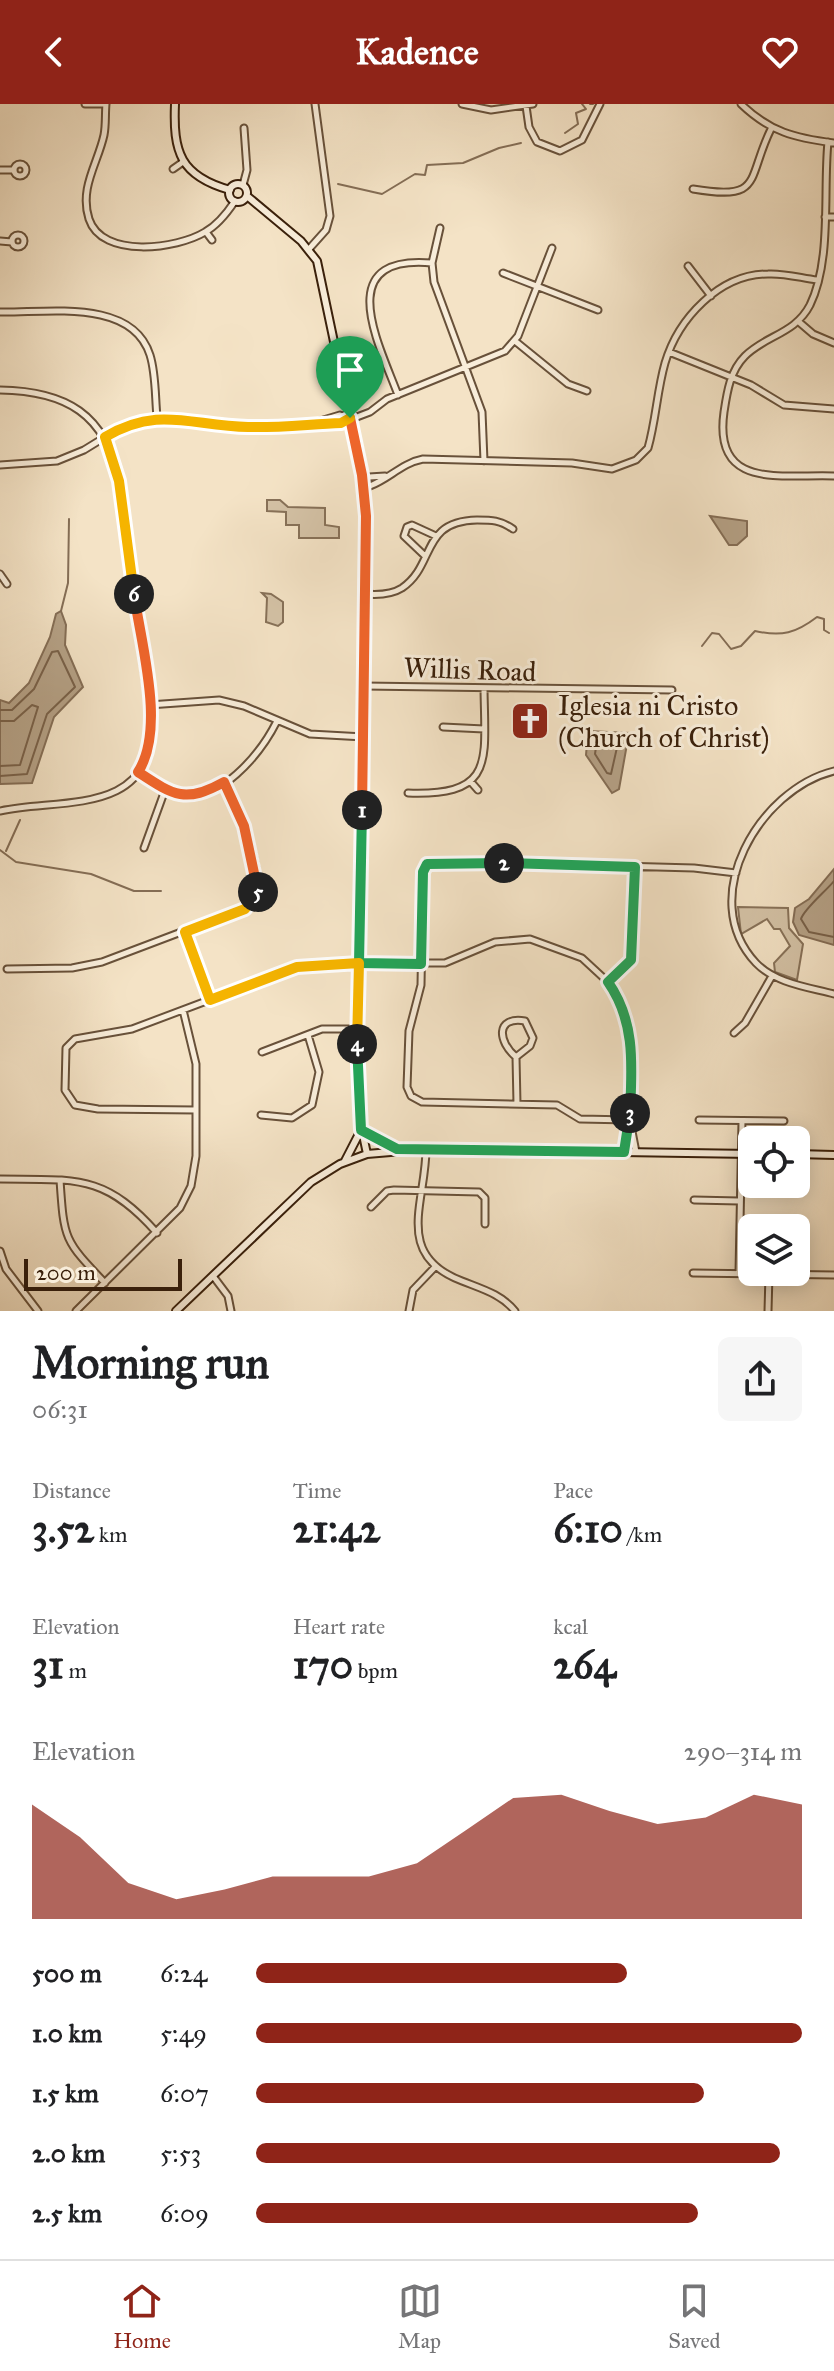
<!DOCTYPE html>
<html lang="en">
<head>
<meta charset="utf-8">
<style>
  body { margin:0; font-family:"IM FELL Great Primer",serif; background:#f6f6f6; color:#202124; height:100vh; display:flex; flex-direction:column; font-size:30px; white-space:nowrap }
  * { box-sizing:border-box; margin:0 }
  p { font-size:26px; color:#757577 }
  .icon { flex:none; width:44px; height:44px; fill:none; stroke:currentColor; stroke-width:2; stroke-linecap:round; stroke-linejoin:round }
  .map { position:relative; height:1207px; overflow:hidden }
  .details { display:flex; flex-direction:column; background:#fff; flex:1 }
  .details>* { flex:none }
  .controls { position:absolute; left:738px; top:1022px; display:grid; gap:16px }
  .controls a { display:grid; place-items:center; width:72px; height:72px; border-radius:12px; background:#fff; box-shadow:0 4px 20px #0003; font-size:40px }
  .scale { position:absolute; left:24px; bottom:20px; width:158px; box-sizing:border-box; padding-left:8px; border:4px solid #3a200b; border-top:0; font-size:22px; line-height:28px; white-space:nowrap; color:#3a200b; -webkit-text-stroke:6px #f8edda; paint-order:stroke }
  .pin { position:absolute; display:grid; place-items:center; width:68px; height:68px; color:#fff; margin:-82px -34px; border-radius:50% 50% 50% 0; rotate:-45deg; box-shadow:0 0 8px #0007 }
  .pin .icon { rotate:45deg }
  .km { position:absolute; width:40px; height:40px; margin:-20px; border-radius:50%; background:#222; color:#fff; font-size:22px; line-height:40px; text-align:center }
  .round { display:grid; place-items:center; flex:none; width:84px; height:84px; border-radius:12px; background:#f6f6f6 }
  .headline { display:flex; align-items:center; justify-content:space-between; height:136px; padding:0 32px }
  h1 { font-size:44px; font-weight:700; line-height:60px }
  .figures { display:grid; grid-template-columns:repeat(3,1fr); gap:12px; height:136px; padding:8px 32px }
  .figures div { display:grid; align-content:center }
  .figures b { font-size:40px; font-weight:700 }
  .figures small { font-size:22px; font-weight:400 }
  .figures p { font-size:22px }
  .chart { height:224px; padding:16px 32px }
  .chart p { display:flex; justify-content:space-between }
  .chart svg { width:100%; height:144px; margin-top:8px; fill:#8f2418; opacity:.7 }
  ul { padding:0 32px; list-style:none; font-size:26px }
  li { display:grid; grid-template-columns:128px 96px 1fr; align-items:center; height:60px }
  li i { height:20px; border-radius:10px; background:#8f2418 }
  header { display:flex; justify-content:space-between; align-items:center; height:104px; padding:0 32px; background:#8f2418; color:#fff; font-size:36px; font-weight:700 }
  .tab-bar { display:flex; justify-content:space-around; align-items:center; height:112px; border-top:2px solid #e0e0e0; background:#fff; font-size:22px; color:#757577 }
  .tab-bar a { display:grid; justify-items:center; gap:4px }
  .tab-bar .current { color:#8f2418 }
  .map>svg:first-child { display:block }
  .green { fill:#d4c2a6; stroke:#877158; stroke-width:2 }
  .water { fill:#b5a186; stroke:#846d55; stroke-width:2 }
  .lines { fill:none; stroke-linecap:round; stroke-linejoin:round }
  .shore { stroke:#786048; stroke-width:2 }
  .stream { stroke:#846d55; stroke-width:2 }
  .street-casing { stroke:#68513a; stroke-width:9 }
  .secondary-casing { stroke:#3a200b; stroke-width:10 }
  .street { stroke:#f8edda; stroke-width:5 }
  .secondary { stroke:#f8edda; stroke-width:6 }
  .split-1-casing { stroke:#fff; stroke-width:16 }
  .split-2-casing { stroke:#fff; stroke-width:16 }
  .split-3-casing { stroke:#fff; stroke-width:16 }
  .split-4-casing { stroke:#fff; stroke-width:16 }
  .split-5-casing { stroke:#fff; stroke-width:16 }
  .split-6-casing { stroke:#fff; stroke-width:16 }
  .split-7-casing { stroke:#fff; stroke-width:16 }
  .split-1 { stroke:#f0652b; stroke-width:10 }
  .split-2 { stroke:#22a559; stroke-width:10 }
  .split-3 { stroke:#22a559; stroke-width:10 }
  .split-4 { stroke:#22a559; stroke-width:10 }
  .split-5 { stroke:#f5b400; stroke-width:10 }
  .split-6 { stroke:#f0652b; stroke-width:10 }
  .split-7 { stroke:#f5b400; stroke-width:10 }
  .labels { text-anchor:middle; stroke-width:6; stroke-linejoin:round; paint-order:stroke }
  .street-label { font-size:28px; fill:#3a200b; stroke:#f8edda }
  .poi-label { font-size:28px; fill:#3a200b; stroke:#f8edda; text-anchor:start }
</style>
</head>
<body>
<header><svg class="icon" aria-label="back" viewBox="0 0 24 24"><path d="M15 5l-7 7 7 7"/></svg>Kadence<svg class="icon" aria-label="heart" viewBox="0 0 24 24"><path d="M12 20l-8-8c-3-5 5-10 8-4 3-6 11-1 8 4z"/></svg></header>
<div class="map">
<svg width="834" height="1207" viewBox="0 0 834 1207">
  <rect width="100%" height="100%" fill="#f4e3c6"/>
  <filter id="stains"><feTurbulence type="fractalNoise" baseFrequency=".0025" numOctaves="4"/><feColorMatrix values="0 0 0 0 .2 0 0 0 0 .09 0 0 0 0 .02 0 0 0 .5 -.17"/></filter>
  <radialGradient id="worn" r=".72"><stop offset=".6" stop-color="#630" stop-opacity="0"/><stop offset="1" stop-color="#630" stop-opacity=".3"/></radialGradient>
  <!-- green -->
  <path class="green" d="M267,396H280L288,403L325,404V421L339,423V434H299V421H286V408L267,407Z
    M262,489L271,490L283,498V518L278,522L266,518L267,494Z
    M738,803L788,804L789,824L803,840L797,876L775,868L774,859L790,842L780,825H774L767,815L741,830Z"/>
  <!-- water -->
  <path class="water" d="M710,412L747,417V432L737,441H729Z
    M61,507L66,521L65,541L83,583L54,613L32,679L0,680V596L9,599L29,579L50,533L56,510Z
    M588,627L629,629L619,685L612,689L586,651Z
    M834,765V841L799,831L793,818L795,804L809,795Z"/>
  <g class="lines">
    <!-- shore -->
    <path class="shore" d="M0,606H12L34,585L52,548L58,547L75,583L47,610L27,670L0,672
      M0,617H14L32,601L38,603L20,661L0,662
      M597,636L618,639L611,670L607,669L595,650Z
      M834,777C826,787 804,805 801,815L809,828L834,833"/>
    <!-- stream -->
    <path class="stream" d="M590,0H593
      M565,29L578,20L576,9L586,5L582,0
      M338,80L382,90L415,70L425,71L427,61L463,59L499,44L521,39
      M61,507L68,479L69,415
      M702,542L712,529L719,530L731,545L741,542L755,527C782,533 796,529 817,513L824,515V526L829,529
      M0,746L16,758L91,770L134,787H161
      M6,747L20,716"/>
    <!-- street casing -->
    <g class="street-casing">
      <path id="street" d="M85,0H106
        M106,0C105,10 106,21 104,31C98,59 79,84 89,115C102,155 177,145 205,128C218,121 227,109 235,97
        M462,0L491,6L533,0
        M741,0C770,28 795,34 834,39
        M526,2L529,23L537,38L560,47L582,36L600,0
        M828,38C823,87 832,156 810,201C795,230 766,231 745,252C730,267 727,288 724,308C713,386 780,370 834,372
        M14 66a6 6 0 1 1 12 0a6 6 0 1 1-12 0Z
        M173,65L183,58
        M0,66H14
        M243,81L247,66L244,24
        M693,85C764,97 746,76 771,25
        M825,113H834
        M440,124L432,159L434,178L482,308L484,357
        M206,128L212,136
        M12 137a6 6 0 1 1 12 0a6 6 0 1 1-12 0Z
        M0,137L12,138
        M309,145L326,126L330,112L315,0
        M688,162L711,192
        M503,169L598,206
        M0,208C47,209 132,194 150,251C156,270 155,293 157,313
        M799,218L813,230L834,239
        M515,237L568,280L587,287
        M669,248L751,281L784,301L834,305
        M0,286C66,287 106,310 119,377L152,626C148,712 60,694 0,707
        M398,291C379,240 331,150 432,159
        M320,317L340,311L349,314
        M0,361L57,357L84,346L123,322L149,314L168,313L248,323L341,319L370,308L387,295L505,247L518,232L552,144
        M363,379L370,382C389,375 402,359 423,355L572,359L612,365L636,356L648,344C656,316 657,287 665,259C678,215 719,170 768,170C784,169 801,174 817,176
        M363,379L369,373L385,372
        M424,451L404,432L407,423L412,421L436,432
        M0,470L7,480
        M365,490C377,491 391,491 402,484C436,461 420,417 477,416C492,416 500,416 513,425
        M364,582L672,586
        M149,601L219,596L244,602L310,630L364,633
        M443,623L484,625
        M834,667C760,685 695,794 756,859C775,879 807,883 834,890
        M138,668C150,676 162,687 176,691C219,702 261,649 277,617
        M471,678L478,686
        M408,689C495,692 485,658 484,585
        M144,744L165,686
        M185,828L210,896
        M7,865L72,864L102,858L250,802C272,777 237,704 224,678
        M608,878L631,856L635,763
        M734,929L745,919L772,872
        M262,948L322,925H357
        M516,953L530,942L533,934L525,917C495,912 498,938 516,953L517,1000
        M196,1006L98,1005L75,1001L65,986L66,944L75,935L132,925L297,863L331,859H445L495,838L530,835L582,854L608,878L623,903L632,959L624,1048
        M261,1011L292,1014L312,1001L319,968L308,931
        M630,1016L580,1015L557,1001L422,998L411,992L407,983L409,927L421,881L423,768L432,757L694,764L736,769
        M699,1016L784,1017
        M630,1017L636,1048
        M426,1045C426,1098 393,1151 462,1177C482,1185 501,1190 515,1207
        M0,1075C75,1076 104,1069 157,1129
        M60,1076C64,1136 64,1136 105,1179
        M694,1096L739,1097
        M371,1103L387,1087L394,1086L479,1088L485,1094V1120
        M0,1147L6,1165L38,1207
        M693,1169L834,1171
        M739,1169L742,1017
        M213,1172L228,1192L231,1207
        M76,1207L180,1104L191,1082L196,1052V960L183,906
        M409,1207L413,1186L435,1163
        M768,1207L769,1170"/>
    </g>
    <!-- secondary casing -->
    <g class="secondary-casing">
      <path id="secondary" d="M175,0C173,48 180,72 230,86
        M229 89a9 9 0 1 1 18 0a9 9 0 1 1-18 0Z
        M247,92L301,137L317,157L362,371L366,412L357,954L358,1007L367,1050
        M362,1026L394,1044
        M796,1050L834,1051
        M345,1057L361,1026
        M176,1207L311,1078L340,1060L367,1050L426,1045L752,1050"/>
    </g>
    <!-- street -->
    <use href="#street" class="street"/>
    <!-- secondary -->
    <use href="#secondary" class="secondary"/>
  </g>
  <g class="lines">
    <!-- split-1 casing -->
    <g class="split-1-casing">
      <path id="split-1" d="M350,314L362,371L366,412L362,706"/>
    </g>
    <!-- split-2 casing -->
    <g class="split-2-casing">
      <path id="split-2" d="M362,706L359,859L421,860L423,768L427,760L504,759"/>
    </g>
    <!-- split-3 casing -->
    <g class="split-3-casing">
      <path id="split-3" d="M504,759L635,763L631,856L608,878C636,918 632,962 630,1009"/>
    </g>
    <!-- split-4 casing -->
    <g class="split-4-casing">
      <path id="split-4" d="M357,940L361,1026L397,1045L624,1048L630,1009"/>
    </g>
    <!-- split-5 casing -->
    <g class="split-5-casing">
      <path id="split-5" d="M258,788L245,805L185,828L210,896L297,863L359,859L357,940"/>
    </g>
    <!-- split-6 casing -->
    <g class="split-6-casing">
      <path id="split-6" d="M134,490C141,540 166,625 138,668C173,691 185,700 224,678L244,722L258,788"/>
    </g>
    <!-- split-7 casing -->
    <g class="split-7-casing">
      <path id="split-7" d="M134,490L119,377L105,333C159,301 191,322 248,323C279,324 311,320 341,319L350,314"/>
    </g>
    <!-- split-1 -->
    <use href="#split-1" class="split-1"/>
    <!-- split-2 -->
    <use href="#split-2" class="split-2"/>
    <!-- split-3 -->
    <use href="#split-3" class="split-3"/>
    <!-- split-4 -->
    <use href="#split-4" class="split-4"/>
    <!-- split-5 -->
    <use href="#split-5" class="split-5"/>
    <!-- split-6 -->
    <use href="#split-6" class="split-6"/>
    <!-- split-7 -->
    <use href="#split-7" class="split-7"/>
  </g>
  <!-- icons -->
  <defs>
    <g id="church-square" transform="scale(2)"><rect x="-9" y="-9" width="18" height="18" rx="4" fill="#8f2418" stroke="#f8edda"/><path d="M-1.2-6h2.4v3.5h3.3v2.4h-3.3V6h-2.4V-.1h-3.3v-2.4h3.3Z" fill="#fff"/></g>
  </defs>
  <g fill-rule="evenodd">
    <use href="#church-square" x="530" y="617"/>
  </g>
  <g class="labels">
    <!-- street labels -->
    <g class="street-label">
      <text transform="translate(470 565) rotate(2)" y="10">Willis Road</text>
    </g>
    <!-- poi labels -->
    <g class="poi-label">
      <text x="558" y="611">Iglesia ni Cristo<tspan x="558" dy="32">(Church of Christ)</tspan></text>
    </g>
  </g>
  <rect width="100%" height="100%" filter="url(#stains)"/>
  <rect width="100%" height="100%" fill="url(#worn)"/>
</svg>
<div class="controls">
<a><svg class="icon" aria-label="locate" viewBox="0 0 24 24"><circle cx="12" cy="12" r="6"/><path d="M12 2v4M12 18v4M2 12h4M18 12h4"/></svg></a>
<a><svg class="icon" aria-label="layers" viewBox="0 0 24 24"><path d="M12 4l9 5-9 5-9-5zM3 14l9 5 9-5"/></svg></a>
</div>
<div class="scale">200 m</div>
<div class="pin" style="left:350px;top:314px;background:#1e9e55"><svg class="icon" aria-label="arrive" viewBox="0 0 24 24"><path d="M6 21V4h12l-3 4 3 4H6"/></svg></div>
<b class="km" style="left:362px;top:706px">1</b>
<b class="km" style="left:504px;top:759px">2</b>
<b class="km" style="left:630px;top:1009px">3</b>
<b class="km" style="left:357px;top:940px">4</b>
<b class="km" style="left:258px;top:788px">5</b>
<b class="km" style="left:134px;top:490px">6</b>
</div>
<section class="details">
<div class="headline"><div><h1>Morning run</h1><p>06:31</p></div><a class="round"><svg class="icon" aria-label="share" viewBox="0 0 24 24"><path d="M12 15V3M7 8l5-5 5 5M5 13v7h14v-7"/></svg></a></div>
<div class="figures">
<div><p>Distance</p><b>3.52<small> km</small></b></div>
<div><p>Time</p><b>21:42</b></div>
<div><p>Pace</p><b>6:10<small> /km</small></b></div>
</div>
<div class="figures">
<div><p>Elevation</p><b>31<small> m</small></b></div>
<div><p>Heart rate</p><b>170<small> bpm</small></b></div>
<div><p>kcal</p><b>264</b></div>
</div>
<div class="chart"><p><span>Elevation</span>290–314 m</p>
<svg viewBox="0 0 160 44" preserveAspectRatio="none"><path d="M0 44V9L10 19L20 33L30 38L40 35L50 31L60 31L70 31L80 27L90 17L100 7L110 6L120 11L130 15L140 13L150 6L160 9V44z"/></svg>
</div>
<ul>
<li><b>500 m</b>6:24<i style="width:68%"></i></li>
<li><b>1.0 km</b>5:49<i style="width:100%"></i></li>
<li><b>1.5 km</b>6:07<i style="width:82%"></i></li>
<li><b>2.0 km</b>5:53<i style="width:96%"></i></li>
<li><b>2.5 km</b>6:09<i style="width:81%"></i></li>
</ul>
</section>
<nav class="tab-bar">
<a class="current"><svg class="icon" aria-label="home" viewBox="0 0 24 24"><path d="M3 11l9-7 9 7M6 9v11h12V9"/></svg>Home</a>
<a><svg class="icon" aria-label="map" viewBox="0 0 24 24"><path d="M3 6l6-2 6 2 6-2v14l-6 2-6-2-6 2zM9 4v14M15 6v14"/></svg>Map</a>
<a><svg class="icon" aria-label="saved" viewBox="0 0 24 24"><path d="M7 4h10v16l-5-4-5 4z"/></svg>Saved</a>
</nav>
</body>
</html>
